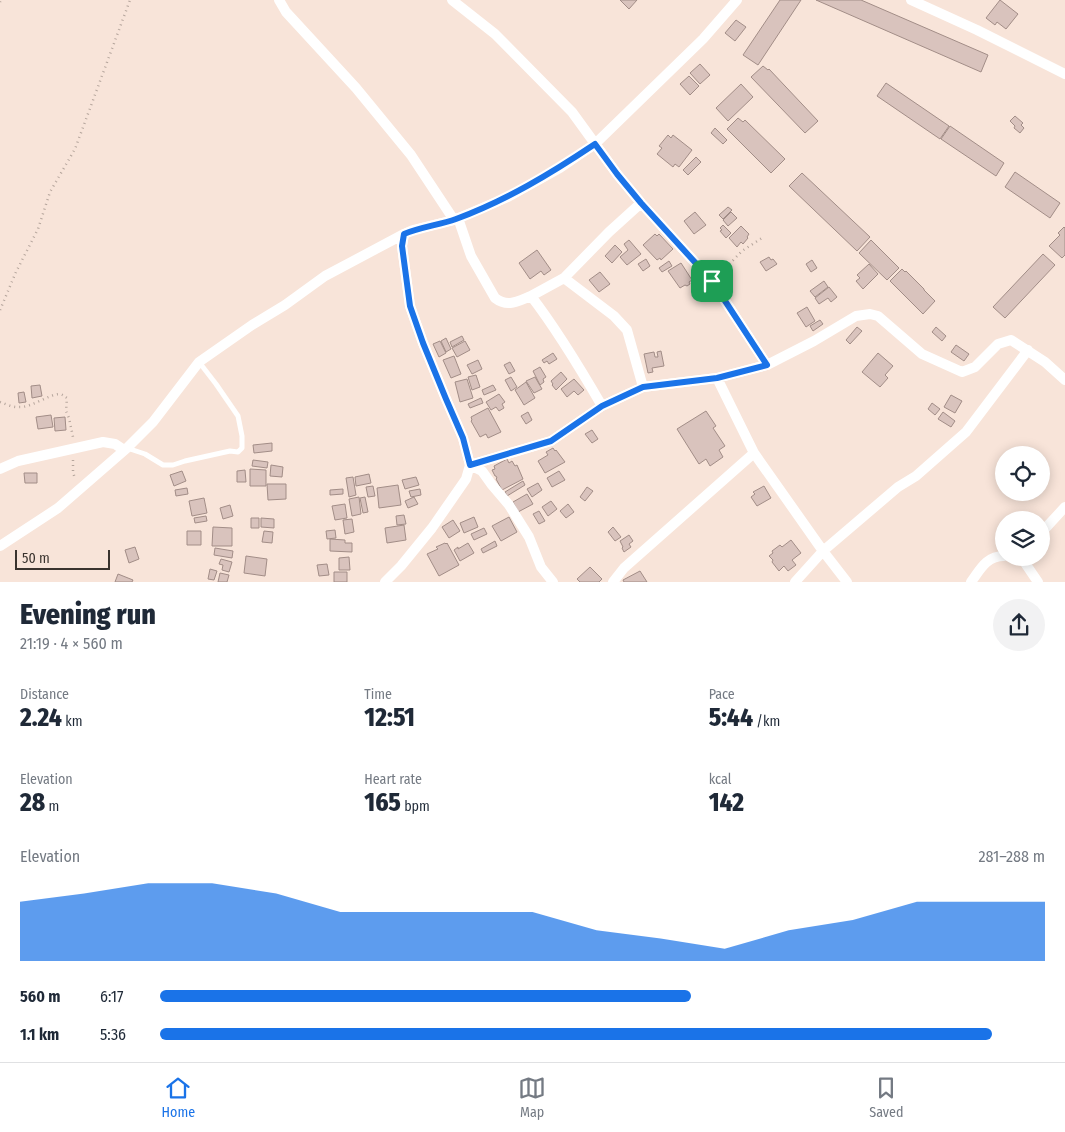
<!DOCTYPE html>
<html lang="en">
<head>
<meta charset="utf-8">
<style>
  body { margin:0; font-family:"Fira Sans Condensed",sans-serif; background:#f2f2f3; color:#1f2937; height:100vh; display:flex; flex-direction:column; font-size:19px; white-space:nowrap }
  * { box-sizing:border-box; margin:0 }
  p { font-size:16px; color:#747a83 }
  .icon { flex:none; width:28px; height:28px; fill:none; stroke:currentColor; stroke-width:2; stroke-linecap:round; stroke-linejoin:round }
  .map { position:relative; height:582px; overflow:hidden }
  .sheet { display:flex; flex-direction:column; background:#fff; flex:1 }
  .sheet>* { flex:none }
  .controls { position:absolute; left:995px; top:446px; display:grid; gap:10px }
  .controls a { display:grid; place-items:center; width:55px; height:55px; border-radius:50%; background:#fff; box-shadow:0 2px 12px #0003; font-size:25px }
  .scale { position:absolute; left:15px; bottom:12px; width:95px; box-sizing:border-box; padding-left:5px; border:2px solid #3a332e; border-top:0; font-size:14px; line-height:18px; white-space:nowrap; color:#3a332e; -webkit-text-stroke:4px #f8e4d9; paint-order:stroke }
  .pin { position:absolute; display:grid; place-items:center; width:42px; height:42px; color:#fff; margin:-21px; border-radius:10px; box-shadow:0 2px 8px #0006 }
  .round { display:grid; place-items:center; flex:none; width:52px; height:52px; border-radius:26px; background:#f2f2f3 }
  .head { display:flex; align-items:center; justify-content:space-between; height:85px; padding:0 20px }
  h1 { font-size:28px; font-weight:800; line-height:38px }
  .metrics { display:grid; grid-template-columns:repeat(3,1fr); gap:8px; height:85px; padding:5px 20px }
  .metrics div { display:grid; align-content:center }
  .metrics b { font-size:25px; font-weight:800 }
  .metrics small { font-size:14px; font-weight:400 }
  .metrics p { font-size:14px }
  .chart { height:140px; padding:10px 20px }
  .chart p { display:flex; justify-content:space-between }
  .chart svg { width:100%; height:90px; margin-top:5px; fill:#1a73e8; opacity:.7 }
  ul { padding:0 20px; list-style:none; font-size:16px }
  li { display:grid; grid-template-columns:80px 60px 1fr; align-items:center; height:38px }
  li i { height:12px; border-radius:6px; background:#1a73e8 }
  .tab-bar { display:flex; justify-content:space-around; align-items:center; height:70px; border-top:1px solid #e0e1e3; background:#fff; font-size:14px; color:#747a83 }
  .tab-bar a { display:grid; justify-items:center; gap:2px }
  .tab-bar .active { color:#1a73e8 }
  .map>svg:first-child { display:block }
  .building { fill:#d9c3bd; stroke:#a28d87 }
  .lines { fill:none; stroke-linecap:round; stroke-linejoin:round }
  .path { stroke:#b6a69d; stroke-width:2.5; stroke-dasharray:1 4; stroke-linecap:butt }
  .service { stroke:#fff; stroke-width:5 }
  .minor { stroke:#fff; stroke-width:10 }
  .route-casing { stroke:#fff; stroke-width:10 }
  .route { stroke:#1a73e8; stroke-width:6 }
</style>
</head>
<body>
<div class="map">
<svg width="1065" height="582" viewBox="0 0 1065 582">
  <rect width="100%" height="100%" fill="#f8e4d9"/>
  <!-- building -->
  <path class="building" d="M620,0H637L629,9Z
    M780,0H801L758,65L743,55Z
    M816,0H861L988,55L981,72Z
    M1000,0L1018,14L1006,29L997,22L995,25L986,18Z
    M736,20L746,27L735,41L725,33Z
    M700,64L710,75L700,84L690,73Z
    M763,66L768,70L769,69L818,121L805,133L751,77Z
    M689,76L699,86L690,95L680,84Z
    M886,83L949,126L940,139L877,96Z
    M741,84L753,97L728,121L716,108Z
    M1015,116L1023,123L1021,125L1024,128L1020,133L1014,128L1015,126L1010,121Z
    M738,118L743,122L745,120L785,159L771,173L727,129Z
    M950,126L1004,163L996,176L941,139Z
    M715,128L727,140L723,144L711,133Z
    M668,135L671,138L673,135L692,150L679,167L675,164L673,167L657,154L662,148L659,146Z
    M696,157L701,162L688,175L683,170Z
    M1015,172L1060,203L1050,218L1005,187Z
    M802,173L870,237L857,251L789,186Z
    M728,207L732,210L723,219L719,215Z
    M695,212L706,225L694,234L684,221Z
    M731,212L737,218L728,226L723,220Z
    M723,225L731,233L726,238L720,231L722,230L720,228Z
    M741,226L749,234L747,237L748,238L743,244L741,242L737,247L729,238Z
    M1064,227L1065,228V255L1062,258L1049,246L1060,235L1058,233Z
    M655,234L657,236L659,234L673,249L661,260L660,258L657,260L643,245Z
    M629,240L641,254L627,265L620,257L628,250L624,244Z
    M871,240L899,268L887,280L859,253Z
    M615,245L622,252L612,263L605,256Z
    M537,250L551,270L544,275L541,271L530,279L519,263Z
    M1043,254L1055,265L1005,318L993,307Z
    M769,257L771,260L773,259L777,264L766,271L760,262Z
    M646,259L650,266L643,271L638,264Z
    M812,260L817,268L811,272L806,264Z
    M669,261L672,266L662,272L659,268Z
    M681,263L692,280L689,282L690,284L687,286L685,285L680,288L668,271Z
    M869,264L878,274L863,289L856,281L860,278L857,275Z
    M902,269L905,272L906,271L924,289V290L935,301L923,314L890,281Z
    M600,272L610,284L599,292L589,280Z
    M824,281L828,287L815,297L810,291Z
    M829,287L837,297L831,302L828,298L819,304L815,298Z
    M807,307L815,321L806,327L797,313Z
    M820,320L823,324L813,331L810,326Z
    M857,327L862,331L850,344L846,340Z
    M936,327L946,336L942,341L932,332Z
    M462,336L464,340L452,347L450,342Z
    M446,338L451,349L446,352L441,341Z
    M440,341L446,353L439,357L433,344Z
    M465,341L470,350L457,357L452,348Z
    M956,345L969,354L964,361L951,352Z
    M661,351L664,366L652,368L653,372L648,373L644,354L654,352L655,357H658L657,352Z
    M553,353L557,359L549,364L547,361L544,363L542,360Z
    M878,353L893,366L885,375L888,378L880,387L862,372Z
    M454,356L461,374L451,378L443,360Z
    M478,360L482,369L472,374L467,365Z
    M510,362L515,371L509,374L504,365Z
    M540,367L546,377L543,379L544,382L540,385L533,371Z
    M561,372L567,379L556,390L552,385L553,384L551,381Z
    M476,375L480,387L472,390L468,377Z
    M511,377L517,387L511,391L505,380Z
    M535,377L542,389L534,393L526,381Z
    M467,379L473,398L460,402L455,382Z
    M574,379L584,390L578,395L574,391L567,397L561,389Z
    M526,382L535,398L524,405L515,390Z
    M40,385L42,396L32,398L31,386Z
    M493,385L496,390L484,395L482,390Z
    M24,392L26,402L19,403L18,393Z
    M499,394L505,402L502,404L504,408L499,411L496,407L491,410L486,402Z
    M951,395L962,401L955,413L944,407Z
    M481,398L483,403L470,408L468,404Z
    M932,403L940,409L935,415L928,409Z
    M488,408L501,432L488,438L486,434L480,437L471,421L472,420L471,417Z
    M706,411L716,426L713,428L725,446L719,450L723,457L710,466L706,459L699,464L677,429Z
    M528,412L532,420L526,424L521,416Z
    M943,412L955,421L951,427L938,419Z
    M51,415L53,427L38,429L36,417Z
    M65,417L66,430L55,431L54,418Z
    M592,430L598,439L592,443L585,434Z
    M272,443V451L254,453L253,445Z
    M553,448L555,451L556,450L565,462L545,473L538,461L548,455L546,452Z
    M507,459L509,463L512,461L515,466L517,465L523,479L502,490L496,479L497,478L496,476H495L492,470L495,469L494,466Z
    M253,460L268,462L267,468L252,466Z
    M271,465L283,467L282,477L270,476Z
    M250,469L266,470V486H250Z
    M245,470L246,482H237V471Z
    M182,471L186,481L174,486L170,475Z
    M559,471L565,480L552,487L547,478Z
    M24,473H37V483H25Z
    M369,474L371,483L356,486L355,477Z
    M353,477L356,495L349,497L346,478Z
    M416,477L419,485L405,489L402,480Z
    M523,481L525,485L507,496L505,492Z
    M538,483L542,490L532,497L527,489Z
    M267,484H286V499L268,500Z
    M398,485L401,505L379,508L377,488Z
    M373,486L375,496L368,497L366,487Z
    M764,486L771,498L757,506L751,497L755,494L753,492Z
    M587,487L593,491L585,501L580,497Z
    M187,488L188,494L176,496L175,490Z
    M343,489V494L330,495V490Z
    M420,489L421,495L411,497L409,491Z
    M527,494L533,504L518,512L513,502Z
    M359,497L361,514L352,516L349,499Z
    M365,497L368,512L363,513L360,498Z
    M414,497L418,504L408,508L405,501Z
    M204,498L207,513L192,516L189,501Z
    M551,501L557,509L548,516L542,507Z
    M345,504L347,518L335,520L332,506Z
    M568,504L574,512L566,518L560,511Z
    M230,505L233,516L223,519L220,508Z
    M539,511L545,521L539,524L533,514Z
    M404,515L406,524L397,525L396,516Z
    M206,516L207,521L195,523L194,518Z
    M474,517L478,527L464,533L460,523Z
    M509,517L517,532L501,541L492,526Z
    M251,518H259V528H251Z
    M261,518L274,519V528L261,527Z
    M352,519L354,532L345,534L343,520Z
    M453,520L460,531L449,538L442,527Z
    M404,525L406,540L387,543L385,528Z
    M213,527L232,528V546H212Z
    M613,527L621,537L615,541L608,532Z
    M484,528L487,534L474,540L471,534Z
    M335,530L336,538L327,539L326,531Z
    M187,531H201V545H187Z
    M264,531L273,532L272,543L262,542Z
    M629,535L633,541L629,544L631,547L624,552L622,548L623,547L620,541Z
    M330,539L345,540V543H352V552L330,551Z
    M791,540L801,553L792,560L796,565L788,571L784,566L779,571L772,562L773,560L769,556L773,553L772,551L780,545L782,547Z
    M495,541L497,546L483,553L481,549Z
    M445,543L446,544L447,543L459,565L439,576L427,554L438,549L436,547Z
    M468,543L474,553L460,561L454,550L458,547V549Z
    M135,547L139,559L129,563L125,550Z
    M215,548L233,551L232,558L214,555Z
    M246,556L267,559L265,576L244,573Z
    M349,557L350,570H339V558Z
    M221,559L232,562L229,572L222,570L223,565L219,564Z
    M327,564L329,575L319,576L317,565Z
    M590,567L602,579L599,582H580L577,579Z
    M210,569L217,571L214,580L208,579Z
    M640,571L647,582H624L623,580Z
    M334,572H347V582H334Z
    M220,573L229,575L227,582H218Z
    M118,574L133,580L132,582H115Z"/>
  <g class="lines">
    <!-- path -->
    <path class="path" d="M0,2L1,0
      M719,275L742,251L762,238
      M0,310L16,272L38,229L50,192L75,149L130,0
      M0,402C6,404 13,408 20,407C33,407 49,394 60,394C63,395 64,396 67,398L66,411L69,418L73,437
      M73,460V472L75,479"/>
    <!-- service -->
    <path class="service" d="M127,448L145,454L163,465H173L185,461L230,451L238,452L242,448V436L238,416L216,384L199,362"/>
    <!-- minor -->
    <path class="minor" d="M279,0L286,12L356,88L411,155L454,220
      M452,0L495,34L572,112L617,174L641,203L712,281L767,365
      M911,0L977,30L1065,74
      M458,218L471,256L495,298C508,308 518,301 531,296
      M564,278L614,316L627,330L643,387
      M717,378L754,453L823,551L847,582
      M602,406C580,368 558,331 531,296L564,278L609,232L641,203
      M470,465L551,441L602,406L643,387L717,378L767,365L814,341L856,316L870,314L878,316L922,354L962,372L975,367L998,344L1011,340L1045,362L1065,380
      M470,465L482,471L492,485L509,505L529,537L541,567L553,582
      M0,469L18,461L103,442L115,444L124,450
      M1041,533L1065,507
      M0,546L58,508L127,448L153,422L199,362L252,325L285,305L325,276L404,234
      M1023,558L1025,563L1038,582
      M385,582L401,566L432,528L466,479L470,465L463,438L446,399L423,343L410,306L402,246L404,234L413,230L454,220L508,197L560,168L595,144L703,39L737,0
      M613,582L624,568L754,453
      M795,582L823,551L898,487L916,476L966,432L1028,350
      M971,582C980,570 986,556 1004,556"/>
  </g>
  <g class="lines">
    <!-- route casing -->
    <g class="route-casing">
      <path id="route" d="M595,144L617,174L641,203L712,281L767,365L717,378L643,387L602,406L551,441L470,465L463,438L446,399L423,343L410,306L402,246L404,234C421,227 439,225 456,219C507,200 550,174 595,144Z"/>
    </g>
    <!-- route -->
    <use href="#route" class="route"/>
  </g>
</svg>
<div class="controls">
<a><svg class="icon" aria-label="locate" viewBox="0 0 24 24"><circle cx="12" cy="12" r="6"/><path d="M12 2v4M12 18v4M2 12h4M18 12h4"/></svg></a>
<a><svg class="icon" aria-label="layers" viewBox="0 0 24 24"><path d="M12 4l9 5-9 5-9-5zM3 14l9 5 9-5"/></svg></a>
</div>
<div class="scale">50 m</div>
<div class="pin" style="left:712px;top:281px;background:#1e9e55"><svg class="icon" aria-label="arrive" viewBox="0 0 24 24"><path d="M6 21V4h12l-3 4 3 4H6"/></svg></div>
</div>
<section class="sheet">
<div class="head"><div><h1>Evening run</h1><p>21:19 · 4 × 560 m</p></div><a class="round"><svg class="icon" aria-label="share" viewBox="0 0 24 24"><path d="M12 15V3M7 8l5-5 5 5M5 13v7h14v-7"/></svg></a></div>
<div class="metrics">
<div><p>Distance</p><b>2.24<small> km</small></b></div>
<div><p>Time</p><b>12:51</b></div>
<div><p>Pace</p><b>5:44<small> /km</small></b></div>
</div>
<div class="metrics">
<div><p>Elevation</p><b>28<small> m</small></b></div>
<div><p>Heart rate</p><b>165<small> bpm</small></b></div>
<div><p>kcal</p><b>142</b></div>
</div>
<div class="chart"><p><span>Elevation</span>281–288 m</p>
<svg viewBox="0 0 160 44" preserveAspectRatio="none"><path d="M0 44V15L10 11L20 6L30 6L40 11L50 20L60 20L70 20L80 20L90 29L100 33L110 38L120 29L130 24L140 15L150 15L160 15V44z"/></svg>
</div>
<ul>
<li><b>560 m</b>6:17<i style="width:60%"></i></li>
<li><b>1.1 km</b>5:36<i style="width:94%"></i></li>
</ul>
</section>
<nav class="tab-bar">
<a class="active"><svg class="icon" aria-label="home" viewBox="0 0 24 24"><path d="M3 11l9-7 9 7M6 9v11h12V9"/></svg>Home</a>
<a><svg class="icon" aria-label="map" viewBox="0 0 24 24"><path d="M3 6l6-2 6 2 6-2v14l-6 2-6-2-6 2zM9 4v14M15 6v14"/></svg>Map</a>
<a><svg class="icon" aria-label="saved" viewBox="0 0 24 24"><path d="M7 4h10v16l-5-4-5 4z"/></svg>Saved</a>
</nav>
</body>
</html>
